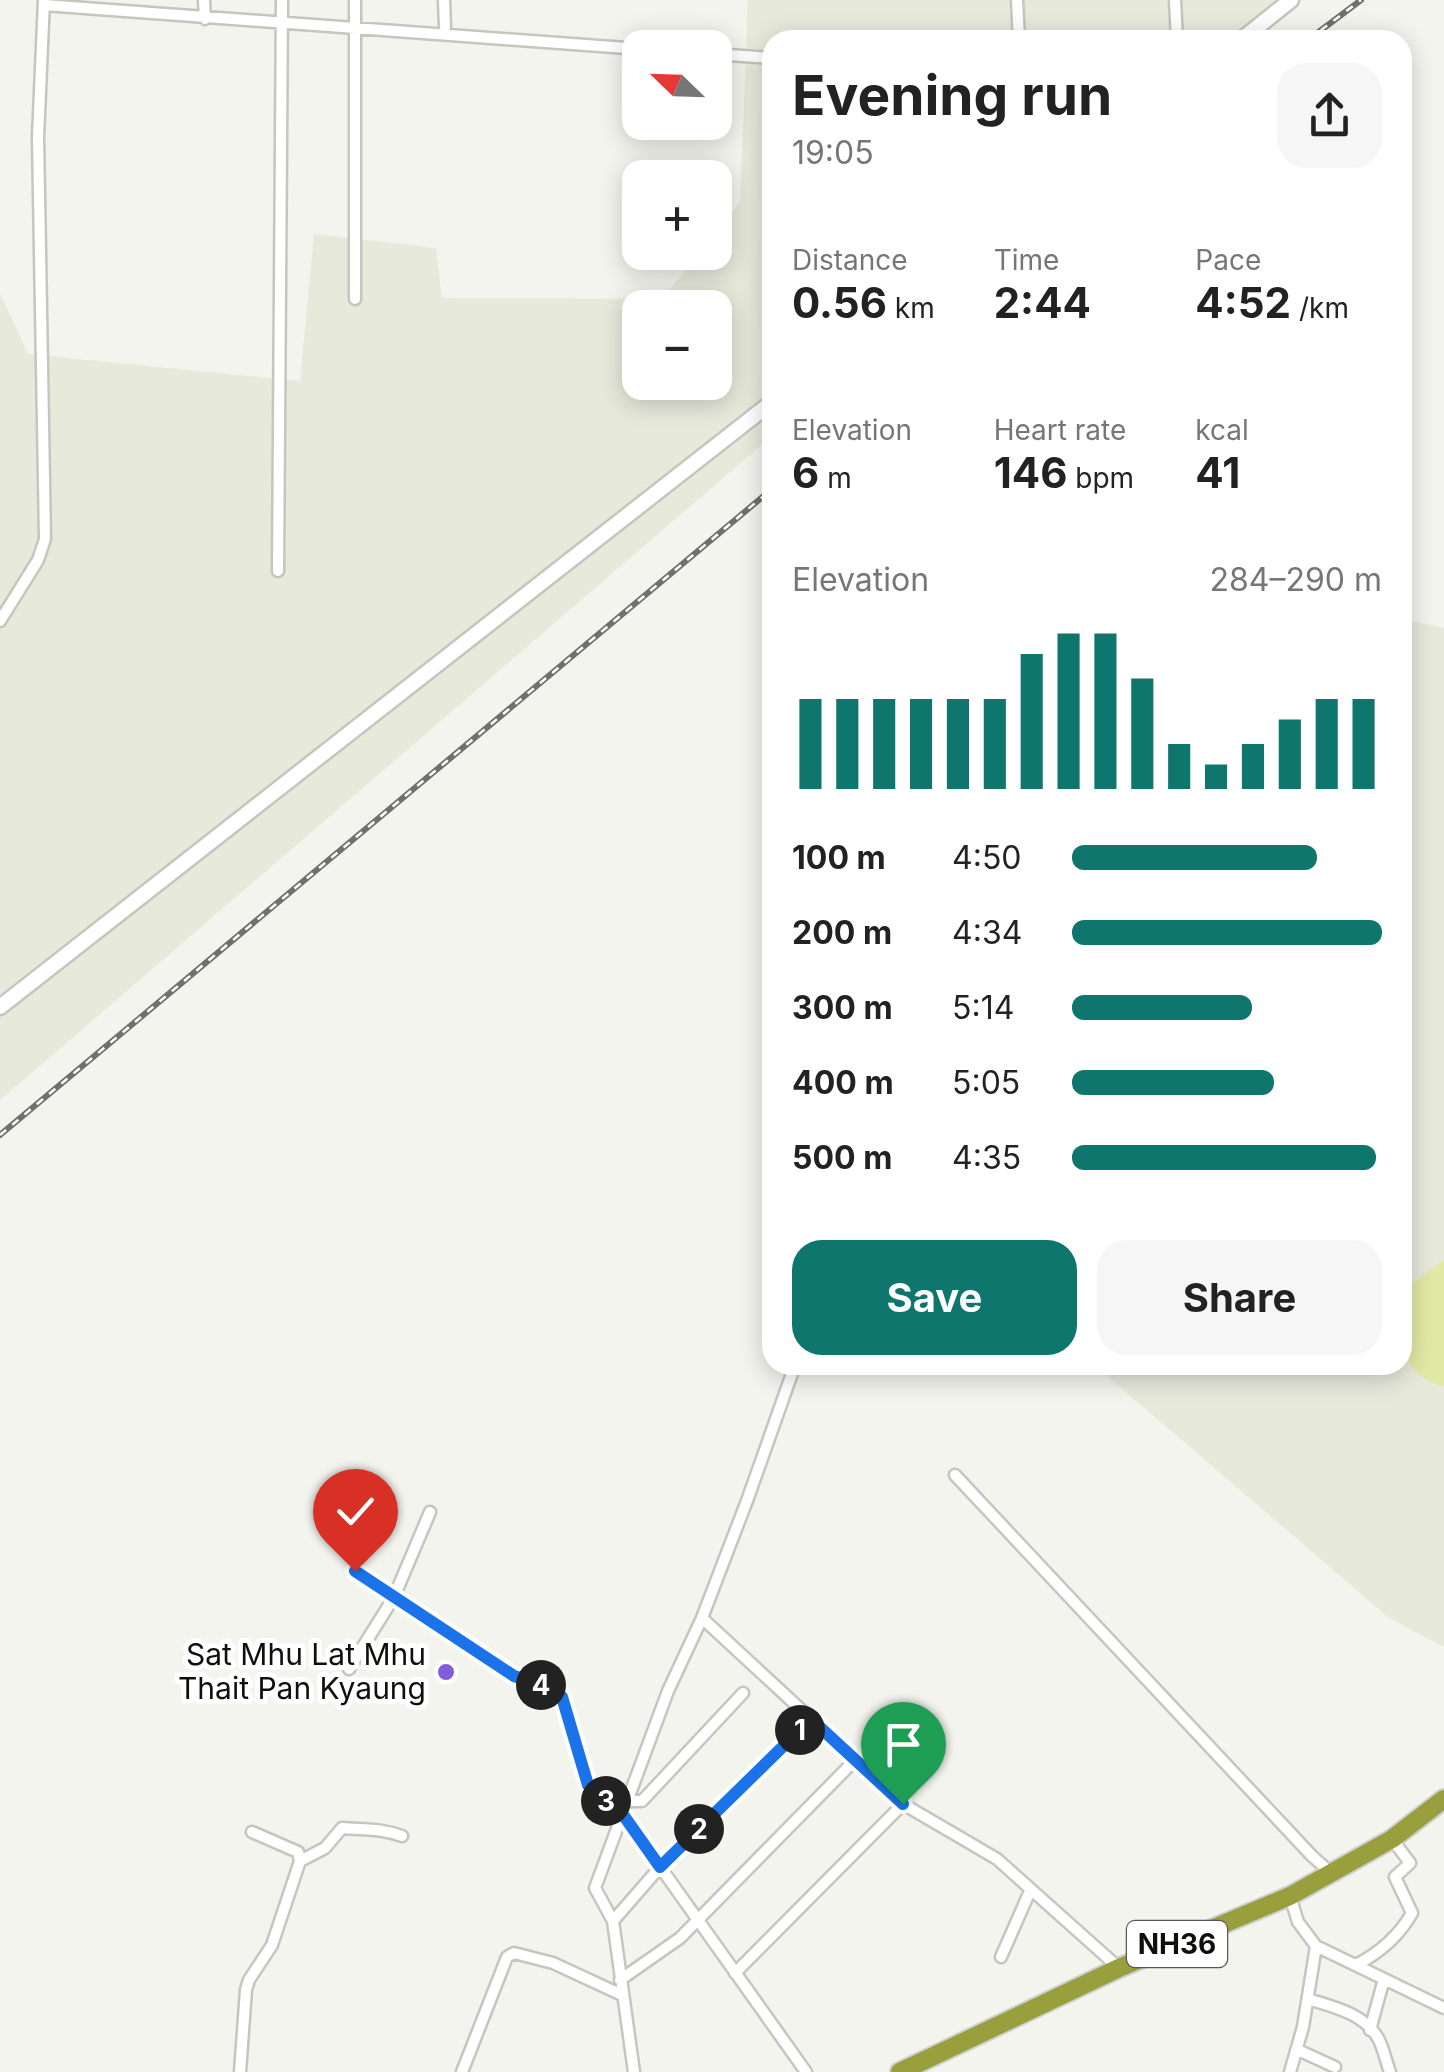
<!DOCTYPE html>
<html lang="en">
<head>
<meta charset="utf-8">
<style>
  body { margin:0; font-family:Inter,sans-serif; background:#f6f6f6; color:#222; height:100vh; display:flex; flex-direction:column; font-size:38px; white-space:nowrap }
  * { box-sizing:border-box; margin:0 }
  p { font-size:32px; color:#767676 }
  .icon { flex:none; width:55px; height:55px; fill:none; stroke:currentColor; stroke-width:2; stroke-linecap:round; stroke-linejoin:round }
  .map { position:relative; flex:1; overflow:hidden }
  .drawer { position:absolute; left:762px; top:30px; width:650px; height:1345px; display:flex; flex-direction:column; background:#fff; border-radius:30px; box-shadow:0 5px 25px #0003 }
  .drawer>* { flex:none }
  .needle { width:65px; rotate:293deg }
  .fabs { position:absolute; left:622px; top:30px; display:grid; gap:20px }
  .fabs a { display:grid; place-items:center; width:110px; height:110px; border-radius:20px; background:#fff; box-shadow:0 5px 25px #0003; font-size:50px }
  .pin { position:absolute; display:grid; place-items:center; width:85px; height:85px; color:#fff; margin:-102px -42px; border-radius:50% 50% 50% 0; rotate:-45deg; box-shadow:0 0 10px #0007 }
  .pin .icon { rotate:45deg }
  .km { position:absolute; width:50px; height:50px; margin:-25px; border-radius:50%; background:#222; color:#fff; font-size:28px; line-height:50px; text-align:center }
  .round { display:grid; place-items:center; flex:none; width:105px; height:105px; border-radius:30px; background:#f6f6f6 }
  .head { display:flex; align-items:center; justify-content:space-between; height:170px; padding:0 30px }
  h1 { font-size:55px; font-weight:700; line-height:75px }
  .figures { display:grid; grid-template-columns:repeat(3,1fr); gap:15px; height:170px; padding:10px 30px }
  .figures div { display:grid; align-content:center }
  .figures b { font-size:42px; font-weight:700 }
  .figures small { font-size:28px; font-weight:400 }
  .figures p { font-size:28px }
  .chart { height:280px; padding:20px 30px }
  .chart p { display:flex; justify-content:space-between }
  .chart svg { width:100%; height:180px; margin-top:10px; stroke:#0f766e; stroke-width:6 }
  .button { display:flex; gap:20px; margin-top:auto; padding:20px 30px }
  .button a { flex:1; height:115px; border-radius:30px; background:#0f766e; color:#fff; font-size:40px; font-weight:700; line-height:115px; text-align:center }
  .button a+a { background:#f6f6f6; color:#222 }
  ul { padding:0 30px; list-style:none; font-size:32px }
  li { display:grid; grid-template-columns:160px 120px 1fr; align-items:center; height:75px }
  li i { height:25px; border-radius:12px; background:#0f766e }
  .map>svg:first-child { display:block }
  .built { fill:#e7e9db; fill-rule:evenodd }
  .green { fill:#e2e9a4 }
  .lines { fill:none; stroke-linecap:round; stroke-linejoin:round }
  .street-casing { stroke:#c5c6bf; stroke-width:15 }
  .secondary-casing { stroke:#c5c6bf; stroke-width:19 }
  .highway-casing { stroke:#cfcfcf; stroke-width:22 }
  .street { stroke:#fff; stroke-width:10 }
  .secondary { stroke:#fff; stroke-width:14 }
  .highway { stroke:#989f3c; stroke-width:18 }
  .rail-casing { stroke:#70716d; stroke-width:6 }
  .rail { stroke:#fff; stroke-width:2.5; stroke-dasharray:8; stroke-linecap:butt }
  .route-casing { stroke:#fff; stroke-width:20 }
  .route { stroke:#1a73e8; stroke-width:12 }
  .poi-dot { fill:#815ed8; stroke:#fff; stroke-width:4 }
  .labels { text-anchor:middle; stroke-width:10; stroke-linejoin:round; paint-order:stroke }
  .shield { fill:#fff; stroke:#575756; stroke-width:2.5 }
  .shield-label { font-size:28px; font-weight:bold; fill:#0f0f0d }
  .poi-label { font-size:30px; fill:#0f0f0d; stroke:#fff; text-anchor:end }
</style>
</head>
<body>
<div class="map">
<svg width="1444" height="2072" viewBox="0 0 1444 2072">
  <rect width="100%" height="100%" fill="#f3f4ed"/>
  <!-- built -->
  <path class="built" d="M748,0H1279L1233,40H772V436L0,1100V293L28,354L300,381L314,234L436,248L442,298L662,299L700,253L715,252V233L740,202ZM640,308H715V382H640Z
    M1403,619L1444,628V1647L1389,1618L1107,1376L1112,1365H1402Z"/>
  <!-- green -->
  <path class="green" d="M1444,1260V1386C1395,1375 1402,1330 1402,1291Z"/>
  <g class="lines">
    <!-- street casing -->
    <g class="street-casing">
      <path id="street" d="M204,0L205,19
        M444,0L445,27
        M1017,0L1019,40
        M1175,0L1177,40
        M44,5L640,49
        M715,54L772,58
        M355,299V0
        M278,571L282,0
        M0,621L38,560L45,539L38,137L44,0
        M955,1475L1312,1856L1331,1873
        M355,1571L514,1677L552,1689L562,1697L588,1785L624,1816L806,2072
        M702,1618L903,1804L997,1859L1119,1968
        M349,1669L394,1597L430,1512
        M626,1801H642L743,1693
        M300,1861L325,1848L342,1828C365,1830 379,1828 402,1836
        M1290,1896L1298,1922L1316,1946L1444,2008
        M613,1921L595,1888L668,1691L702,1618L748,1498L795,1365
        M1001,1957L1030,1891
        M1356,1965C1379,1953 1399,1936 1412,1913L1395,1877L1410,1863L1392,1839
        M735,1973L903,1804
        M620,1980L680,1938L855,1760
        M1308,1999C1334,2007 1366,2014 1379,2040C1384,2050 1386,2062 1390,2072
        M1370,2030L1384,1979
        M1298,2050L1335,2067
        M240,2072L246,1990L249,1980L272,1945L300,1861L298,1852L252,1832
        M462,2072L507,1957L514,1953L553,1963L622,1995
        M634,2072L613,1921L660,1867L811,1719
        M1290,2072L1303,2027L1316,1946"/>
    </g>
    <!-- secondary casing -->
    <g class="secondary-casing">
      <path id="secondary" d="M1241,40L1291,0
        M0,1007L772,402"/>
    </g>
    <!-- highway casing -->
    <g class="highway-casing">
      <path id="highway" d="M900,2072L1119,1968L1290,1896L1392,1839L1444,1799"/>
    </g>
    <!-- street -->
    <use href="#street" class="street"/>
    <!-- secondary -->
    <use href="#secondary" class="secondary"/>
    <!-- highway -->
    <use href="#highway" class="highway"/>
    <!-- rail casing -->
    <g class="rail-casing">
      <path id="rail" d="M1308,40L1361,0
        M0,1135L772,489"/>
    </g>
    <!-- rail -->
    <use href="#rail" class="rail"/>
  </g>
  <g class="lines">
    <!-- route casing -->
    <g class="route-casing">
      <path id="route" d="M355,1571L514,1676L552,1689L562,1697L588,1785L624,1816L660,1867L811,1719L903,1804"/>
    </g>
    <!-- route -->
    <use href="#route" class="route"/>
  </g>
  <!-- markers -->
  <circle class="poi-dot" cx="446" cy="1672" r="10"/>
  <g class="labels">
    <!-- shield labels -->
    <rect class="shield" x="1127" y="1921" width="100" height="46" rx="8"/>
    <g class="shield-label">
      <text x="1177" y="1954">NH36</text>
    </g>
    <!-- poi labels -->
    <g class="poi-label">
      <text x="426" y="1665">Sat Mhu Lat Mhu<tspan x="426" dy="34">Thait Pan Kyaung</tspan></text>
    </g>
  </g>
</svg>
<div class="fabs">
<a><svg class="needle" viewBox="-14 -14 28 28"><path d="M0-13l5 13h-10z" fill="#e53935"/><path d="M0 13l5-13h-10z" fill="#767676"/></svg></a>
<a>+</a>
<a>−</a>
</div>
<div class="pin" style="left:903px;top:1804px;background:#1e9e55"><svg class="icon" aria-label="arrive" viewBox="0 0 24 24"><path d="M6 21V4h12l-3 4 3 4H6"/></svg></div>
<div class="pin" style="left:355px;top:1571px;background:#d93025"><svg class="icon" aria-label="check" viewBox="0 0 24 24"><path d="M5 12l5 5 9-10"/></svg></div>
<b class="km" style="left:800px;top:1730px">1</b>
<b class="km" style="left:699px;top:1829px">2</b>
<b class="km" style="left:606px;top:1801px">3</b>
<b class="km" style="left:541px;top:1685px">4</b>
<section class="drawer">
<div class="head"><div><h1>Evening run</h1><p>19:05</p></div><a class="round"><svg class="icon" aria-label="share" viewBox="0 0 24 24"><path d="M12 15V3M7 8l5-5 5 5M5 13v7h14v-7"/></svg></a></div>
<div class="figures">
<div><p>Distance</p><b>0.56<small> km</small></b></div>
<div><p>Time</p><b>2:44</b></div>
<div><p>Pace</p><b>4:52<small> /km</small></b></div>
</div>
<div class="figures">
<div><p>Elevation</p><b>6<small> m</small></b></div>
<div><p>Heart rate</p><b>146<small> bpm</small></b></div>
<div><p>kcal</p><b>41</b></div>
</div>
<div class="chart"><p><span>Elevation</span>284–290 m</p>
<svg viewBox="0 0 160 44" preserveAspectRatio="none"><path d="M5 44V22M15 44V22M25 44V22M35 44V22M45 44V22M55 44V22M65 44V11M75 44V6M85 44V6M95 44V17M105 44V33M115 44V38M125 44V33M135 44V27M145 44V22M155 44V22"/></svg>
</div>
<ul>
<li><b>100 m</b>4:50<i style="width:79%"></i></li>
<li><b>200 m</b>4:34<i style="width:100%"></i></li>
<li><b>300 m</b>5:14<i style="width:58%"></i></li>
<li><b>400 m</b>5:05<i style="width:65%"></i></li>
<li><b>500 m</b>4:35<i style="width:98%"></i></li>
</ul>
<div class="button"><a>Save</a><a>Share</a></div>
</section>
</div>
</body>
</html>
